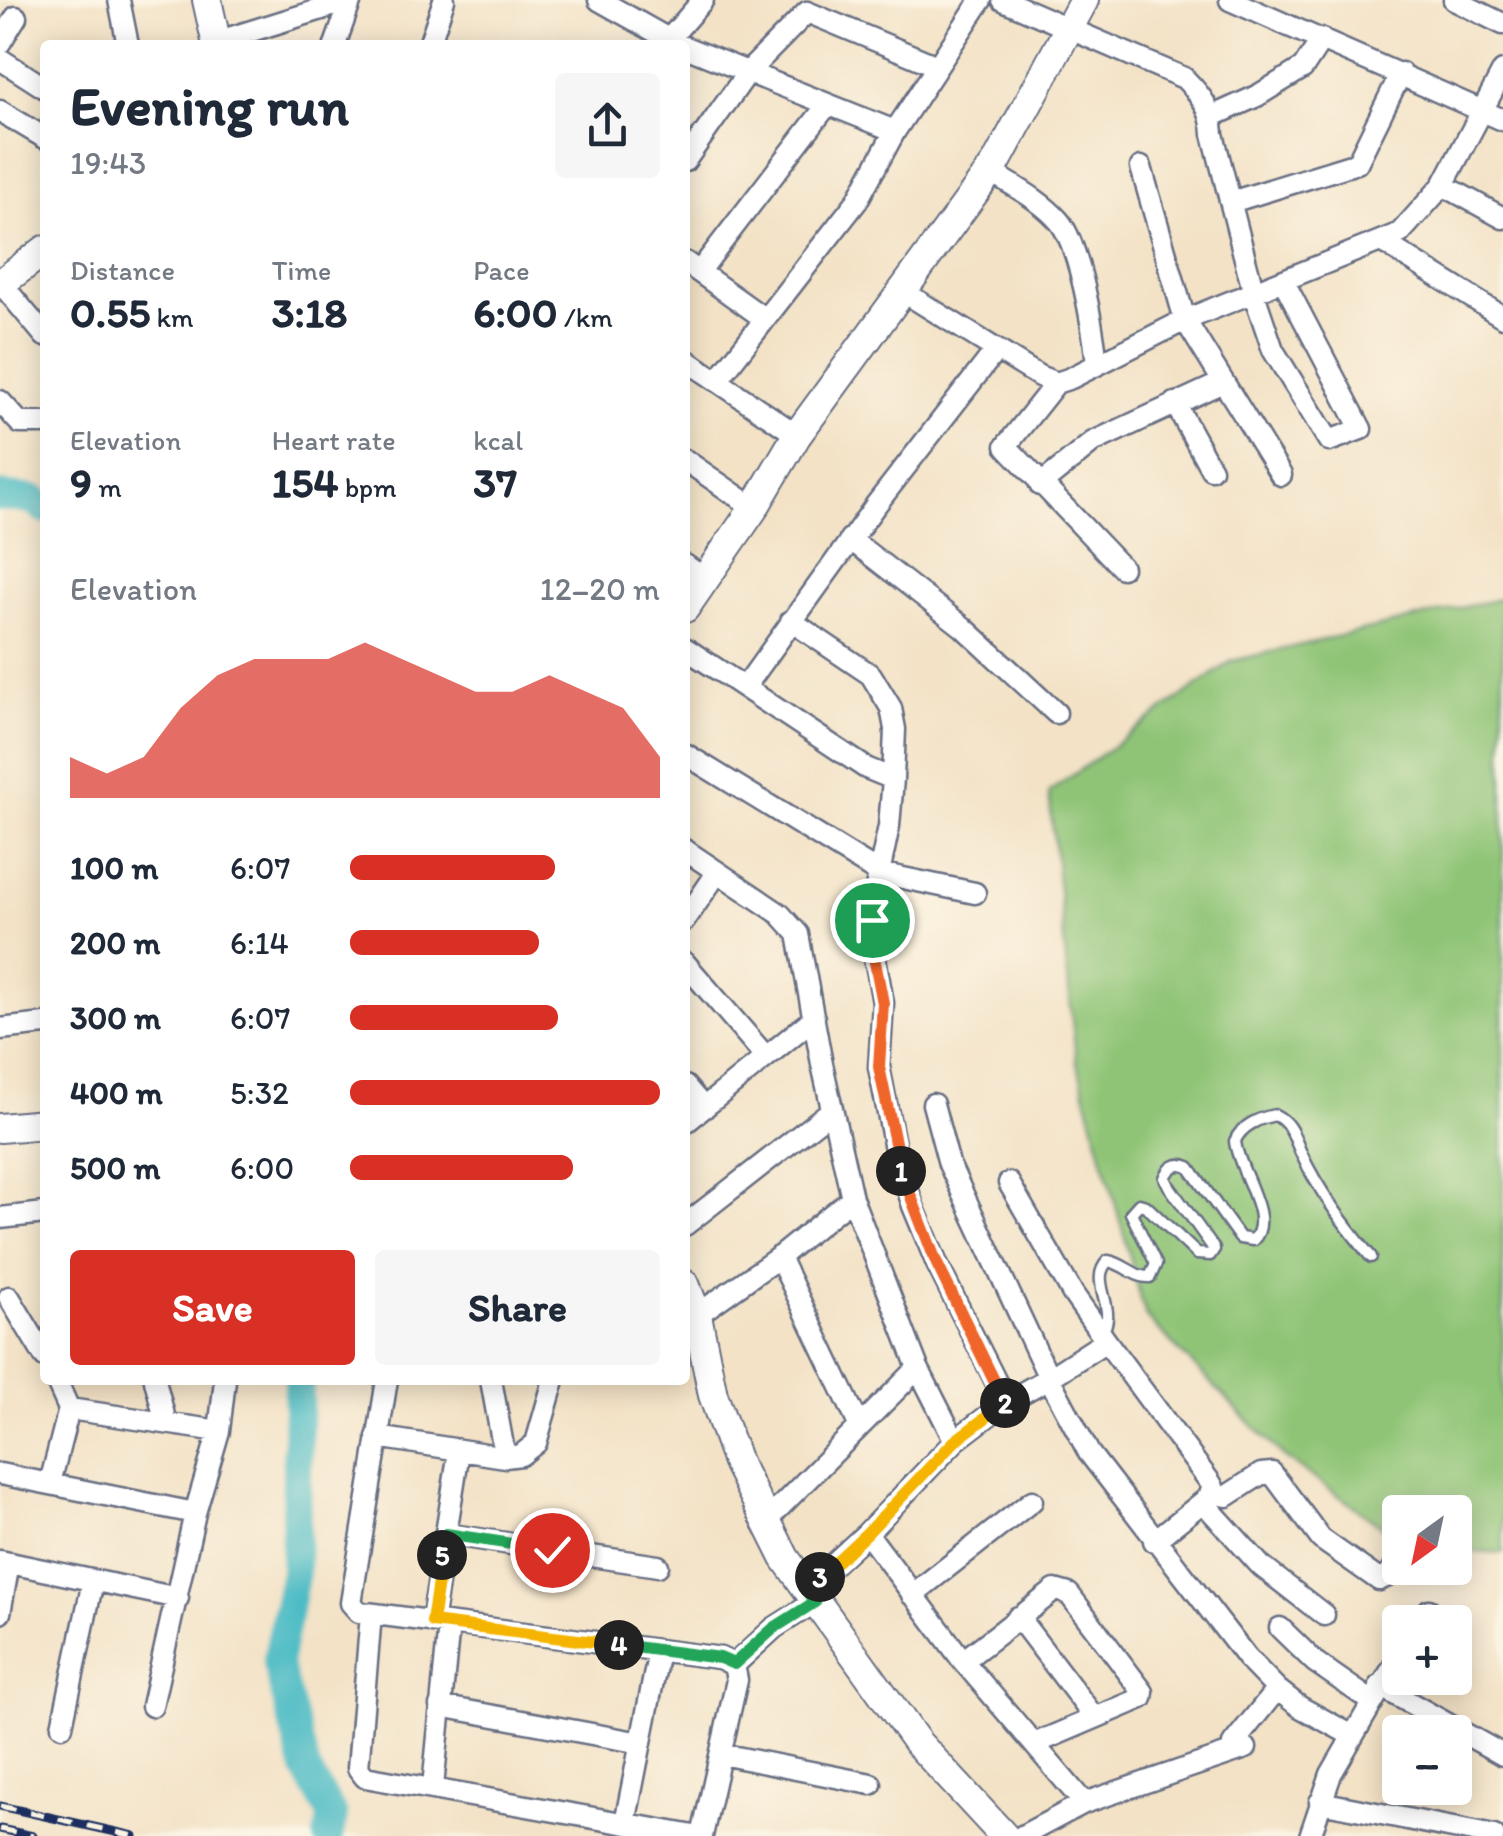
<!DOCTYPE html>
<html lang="en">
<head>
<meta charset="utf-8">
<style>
  body { margin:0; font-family:Itim,sans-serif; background:#f6f6f7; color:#1f2937; height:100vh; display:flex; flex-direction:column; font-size:38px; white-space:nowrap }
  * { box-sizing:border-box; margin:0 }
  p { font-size:32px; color:#747a83 }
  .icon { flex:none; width:55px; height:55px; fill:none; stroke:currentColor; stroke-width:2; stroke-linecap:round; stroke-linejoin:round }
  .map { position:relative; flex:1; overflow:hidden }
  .panel { position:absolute; left:40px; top:40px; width:650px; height:1345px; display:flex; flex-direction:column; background:#fff; border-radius:10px; box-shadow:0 5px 25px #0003 }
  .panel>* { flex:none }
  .needle { width:65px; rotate:213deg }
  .buttons { position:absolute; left:1382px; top:1495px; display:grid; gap:20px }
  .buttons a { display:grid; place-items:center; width:90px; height:90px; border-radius:10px; background:#fff; box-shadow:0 5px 25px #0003; font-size:50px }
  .pin { position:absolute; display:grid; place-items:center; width:85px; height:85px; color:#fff; margin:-42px; border:5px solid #fff; border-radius:50%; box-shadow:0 2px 10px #0007 }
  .km { position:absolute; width:50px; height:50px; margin:-25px; border-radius:50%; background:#222; color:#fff; font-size:28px; line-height:50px; text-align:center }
  .round { display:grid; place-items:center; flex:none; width:105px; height:105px; border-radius:10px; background:#f6f6f7 }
  .head { display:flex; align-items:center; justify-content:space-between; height:170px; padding:0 30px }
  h1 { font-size:55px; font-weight:700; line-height:75px }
  .stats { display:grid; grid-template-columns:repeat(3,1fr); gap:15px; height:170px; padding:10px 30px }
  .stats div { display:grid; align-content:center }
  .stats b { font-size:42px; font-weight:700 }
  .stats small { font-size:28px; font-weight:400 }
  .stats p { font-size:28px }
  .chart { height:280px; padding:20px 30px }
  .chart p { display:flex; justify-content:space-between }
  .chart svg { width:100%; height:180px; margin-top:10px; fill:#d93025; opacity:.7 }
  .cta { display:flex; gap:20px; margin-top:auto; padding:20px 30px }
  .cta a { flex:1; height:115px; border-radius:10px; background:#d93025; color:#fff; font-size:40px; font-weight:700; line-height:115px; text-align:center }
  .cta a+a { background:#f6f6f7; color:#1f2937 }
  ul { padding:0 30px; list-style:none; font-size:32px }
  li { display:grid; grid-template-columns:160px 120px 1fr; align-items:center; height:75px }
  li i { height:25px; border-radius:12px; background:#d93025 }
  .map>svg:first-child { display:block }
  .green { fill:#8fc476; stroke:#557a6a; stroke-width:2.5 }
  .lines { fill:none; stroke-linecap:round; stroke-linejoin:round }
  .river { stroke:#4ebcc5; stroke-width:30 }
  .lane-casing { stroke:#676e82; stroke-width:15 }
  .street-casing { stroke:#676e82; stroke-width:25 }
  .secondary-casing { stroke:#676e82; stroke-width:32 }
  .lane { stroke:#fff; stroke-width:10 }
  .street { stroke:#fff; stroke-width:20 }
  .secondary { stroke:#fff; stroke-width:28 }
  .rail-casing { stroke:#1b2f5e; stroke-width:9 }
  .rail { stroke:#fcf5e5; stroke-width:5; stroke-dasharray:15; stroke-linecap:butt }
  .split-1-casing { stroke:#fff; stroke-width:20 }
  .split-2-casing { stroke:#fff; stroke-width:20 }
  .split-3-casing { stroke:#fff; stroke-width:20 }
  .split-4-casing { stroke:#fff; stroke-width:20 }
  .split-5-casing { stroke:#fff; stroke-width:20 }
  .split-6-casing { stroke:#fff; stroke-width:20 }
  .split-1 { stroke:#f0652b; stroke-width:12 }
  .split-2 { stroke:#f0652b; stroke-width:12 }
  .split-3 { stroke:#f5b400; stroke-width:12 }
  .split-4 { stroke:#22a559; stroke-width:12 }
  .split-5 { stroke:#f5b400; stroke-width:12 }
  .split-6 { stroke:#22a559; stroke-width:12 }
</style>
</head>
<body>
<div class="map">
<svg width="1503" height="1836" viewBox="0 0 1503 1836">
  <rect width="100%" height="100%" fill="#fcf5e5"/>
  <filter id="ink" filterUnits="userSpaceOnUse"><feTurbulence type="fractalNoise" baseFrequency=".01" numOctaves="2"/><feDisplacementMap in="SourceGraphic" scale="20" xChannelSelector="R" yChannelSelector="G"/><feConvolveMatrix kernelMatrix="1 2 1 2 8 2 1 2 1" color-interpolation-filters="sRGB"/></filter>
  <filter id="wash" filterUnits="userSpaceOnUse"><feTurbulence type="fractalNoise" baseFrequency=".0048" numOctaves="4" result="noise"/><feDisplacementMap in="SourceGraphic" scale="40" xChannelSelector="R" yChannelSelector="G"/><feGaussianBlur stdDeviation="2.25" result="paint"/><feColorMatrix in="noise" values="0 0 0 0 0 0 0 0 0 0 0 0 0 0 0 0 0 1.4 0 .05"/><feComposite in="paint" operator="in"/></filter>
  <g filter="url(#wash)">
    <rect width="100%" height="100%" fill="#f3e2c6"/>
    <!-- green -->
    <path class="green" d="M1503,598V1553L1455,1550V1512H1400V1539L1283,1456L1146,1317L1076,1059L1049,792L1232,661Z"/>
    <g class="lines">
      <!-- river -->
      <path class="river" d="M0,496L35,500L45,509
        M299,1380L295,1572L277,1663L306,1770L333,1816L328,1836"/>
    </g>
  </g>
  <g filter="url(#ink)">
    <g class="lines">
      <!-- lane casing -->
      <g class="lane-casing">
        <path id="lane" d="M1101,1333C1120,1310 1087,1281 1108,1261C1124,1263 1134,1278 1150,1277L1156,1264L1131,1213L1139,1204L1146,1206L1197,1254L1210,1255L1214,1249L1169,1186L1165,1178C1170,1166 1178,1162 1189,1167L1240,1238L1253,1240C1276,1219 1237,1169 1235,1141C1241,1126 1259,1118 1275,1115C1291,1123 1294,1137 1301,1153C1319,1192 1344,1224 1371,1257"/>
      </g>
      <!-- street casing -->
      <g class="street-casing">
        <path id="street" d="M119,0L128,45
          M599,0L679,45
          M1003,0L1184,78C1201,95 1212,109 1213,134L1254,294L1273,350L1329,441L1361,429L1284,282
          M1230,0L1503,120
          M1454,0L1503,24
          M216,42L351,0
          M0,43L16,17
          M335,45L351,0
          M429,45L444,0
          M664,45L703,0
          M685,47L895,131
          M0,59L45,88
          M0,111L45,138
          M1213,116L1257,96L1303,68L1322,39
          M685,161L748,72L807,12L937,66
          M1141,167L1185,320L1281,475
          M990,171C1013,186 1041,200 1059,221C1080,246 1093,329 1097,363
          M1443,185L1503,218
          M1231,202L1357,163L1401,73
          M1381,241L1503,317
          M685,262L765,319
          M699,272L828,104
          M0,282L45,336
          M902,291L1039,376L1056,383L1071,378L1185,320L1400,233L1443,185L1503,71
          M685,359L797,435
          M717,381L857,201L895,131L981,0
          M1056,383L1006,446L1122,568
          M0,401L20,423H45
          M1175,403L1211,469
          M685,460L754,508
          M1040,485L1093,442L1221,383
          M850,539L963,627L1056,713
          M685,565L705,579
          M791,621L871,675L891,708L895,729L893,779L889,826L873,902L871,935L883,1003L879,1067L895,1149L913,1206L937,1264L1006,1402
          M685,648L866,768L893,779
          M745,687L875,506L996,350
          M685,754L879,873L975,893
          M685,850L780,914L798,934L822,1064L852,1198L918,1368L955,1441
          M685,920L717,873
          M685,963L766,1057
          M0,1029L45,1024
          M685,1086L704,1108
          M933,1104L949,1164L1049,1378L1106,1341L1210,1482L1213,1487L1209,1497L1154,1541
          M685,1123L814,1018
          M1009,1183L1073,1294L1106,1341
          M0,1218L45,1213
          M685,1225L832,1110
          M779,1257L859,1425
          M9,1297L45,1357
          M697,1315L779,1257L852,1198
          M56,1380L69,1409L219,1431
          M155,1380L166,1423
          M387,1380L351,1603L359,1612L720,1658L734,1665L774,1628L815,1602
          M377,1437L505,1457L491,1380
          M505,1457L521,1455L536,1443L554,1380
          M0,1474L195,1513
          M50,1483L69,1409
          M1212,1493L1227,1496L1261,1474L1272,1473L1321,1539L1379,1580L1388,1576L1400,1561
          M1204,1503L1261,1566L1324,1615
          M767,1520L918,1368
          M867,1533L955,1441L1006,1402L1049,1378L1089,1453L1247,1658L1277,1689L1300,1707L1351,1735
          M445,1534L658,1566
          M0,1561L178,1598
          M806,1589L867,1533L963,1661L1084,1803L1022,1836
          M912,1595L1032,1501
          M0,1613L9,1563
          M371,1614L358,1768L365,1777L694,1836
          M1018,1617L1094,1717
          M432,1622L459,1451
          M1421,1622L1429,1610
          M1280,1628L1315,1662L1371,1701
          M963,1661L1055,1590L1069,1594L1143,1692L1142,1698L1034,1744
          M1380,1686L1503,1755
          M152,1706L195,1513L219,1431L225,1380
          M440,1706L641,1743
          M62,1726L93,1581
          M1233,1744L1277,1689
          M721,1754L871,1784
          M433,1787L449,1624
          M1320,1802L1494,1836
          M1084,1803L1246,1748
          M625,1823L659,1651
          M702,1836L737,1680L734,1665
          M1310,1836L1331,1774L1400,1655"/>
      </g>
      <!-- secondary casing -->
      <g class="secondary-casing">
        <path id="secondary" d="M207,0L217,45
          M0,284L45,250
          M685,608L754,508L797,435L996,163L1084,0
          M0,1128L45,1124
          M685,1284L697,1315L713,1395L737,1462L785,1558L917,1742L1004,1836"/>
      </g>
      <!-- lane -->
      <use href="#lane" class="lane"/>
      <!-- street -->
      <use href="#street" class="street"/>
      <!-- secondary -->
      <use href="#secondary" class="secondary"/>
      <!-- rail casing -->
      <g class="rail-casing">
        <path id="rail" d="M0,1806L134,1836
          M0,1829L33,1836"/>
      </g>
      <!-- rail -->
      <use href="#rail" class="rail"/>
    </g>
  </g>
  <g class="lines" filter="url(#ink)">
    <!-- split-1 casing -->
    <g class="split-1-casing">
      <path id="split-1" d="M872,920L873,952L883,1003L879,1067L901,1171"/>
    </g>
    <!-- split-2 casing -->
    <g class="split-2-casing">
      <path id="split-2" d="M901,1171L937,1264L1005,1403"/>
    </g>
    <!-- split-3 casing -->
    <g class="split-3-casing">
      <path id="split-3" d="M820,1577L867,1533L955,1441L1005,1403"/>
    </g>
    <!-- split-4 casing -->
    <g class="split-4-casing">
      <path id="split-4" d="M619,1645L720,1658L734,1664L774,1628L815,1602L806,1590L820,1577"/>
    </g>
    <!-- split-5 casing -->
    <g class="split-5-casing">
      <path id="split-5" d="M442,1555L432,1622L619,1645"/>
    </g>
    <!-- split-6 casing -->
    <g class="split-6-casing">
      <path id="split-6" d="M442,1555L446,1534L552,1550"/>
    </g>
    <!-- split-1 -->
    <use href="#split-1" class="split-1"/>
    <!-- split-2 -->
    <use href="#split-2" class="split-2"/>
    <!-- split-3 -->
    <use href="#split-3" class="split-3"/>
    <!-- split-4 -->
    <use href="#split-4" class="split-4"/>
    <!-- split-5 -->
    <use href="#split-5" class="split-5"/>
    <!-- split-6 -->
    <use href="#split-6" class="split-6"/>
  </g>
</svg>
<div class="buttons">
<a><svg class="needle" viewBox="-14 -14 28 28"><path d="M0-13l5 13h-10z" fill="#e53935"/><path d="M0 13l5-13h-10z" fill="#747a83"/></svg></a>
<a>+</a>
<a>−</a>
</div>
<div class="pin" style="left:872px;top:920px;background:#1e9e55"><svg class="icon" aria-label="arrive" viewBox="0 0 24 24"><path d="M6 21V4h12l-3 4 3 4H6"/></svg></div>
<div class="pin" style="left:552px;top:1550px;background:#d93025"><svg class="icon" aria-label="check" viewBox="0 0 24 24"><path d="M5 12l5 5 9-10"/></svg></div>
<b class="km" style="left:901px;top:1171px">1</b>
<b class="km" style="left:1005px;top:1403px">2</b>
<b class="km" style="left:820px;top:1577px">3</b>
<b class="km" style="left:619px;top:1645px">4</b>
<b class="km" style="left:442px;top:1555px">5</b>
<section class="panel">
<div class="head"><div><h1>Evening run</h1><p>19:43</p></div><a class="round"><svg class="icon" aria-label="share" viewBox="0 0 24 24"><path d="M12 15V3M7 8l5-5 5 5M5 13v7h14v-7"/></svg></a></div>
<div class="stats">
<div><p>Distance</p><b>0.55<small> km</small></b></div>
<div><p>Time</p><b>3:18</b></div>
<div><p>Pace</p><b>6:00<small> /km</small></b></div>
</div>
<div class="stats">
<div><p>Elevation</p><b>9<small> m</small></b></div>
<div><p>Heart rate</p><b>154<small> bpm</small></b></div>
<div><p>kcal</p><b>37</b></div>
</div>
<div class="chart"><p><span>Elevation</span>12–20 m</p>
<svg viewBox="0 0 160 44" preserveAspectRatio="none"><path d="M0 44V34L10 38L20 34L30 22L40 14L50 10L60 10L70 10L80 6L90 10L100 14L110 18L120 18L130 14L140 18L150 22L160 34V44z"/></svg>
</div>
<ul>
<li><b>100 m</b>6:07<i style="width:66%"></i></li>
<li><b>200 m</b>6:14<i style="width:61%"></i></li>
<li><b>300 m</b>6:07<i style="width:67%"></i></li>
<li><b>400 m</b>5:32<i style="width:100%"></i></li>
<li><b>500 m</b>6:00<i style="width:72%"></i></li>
</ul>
<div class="cta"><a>Save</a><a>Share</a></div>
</section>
</div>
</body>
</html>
